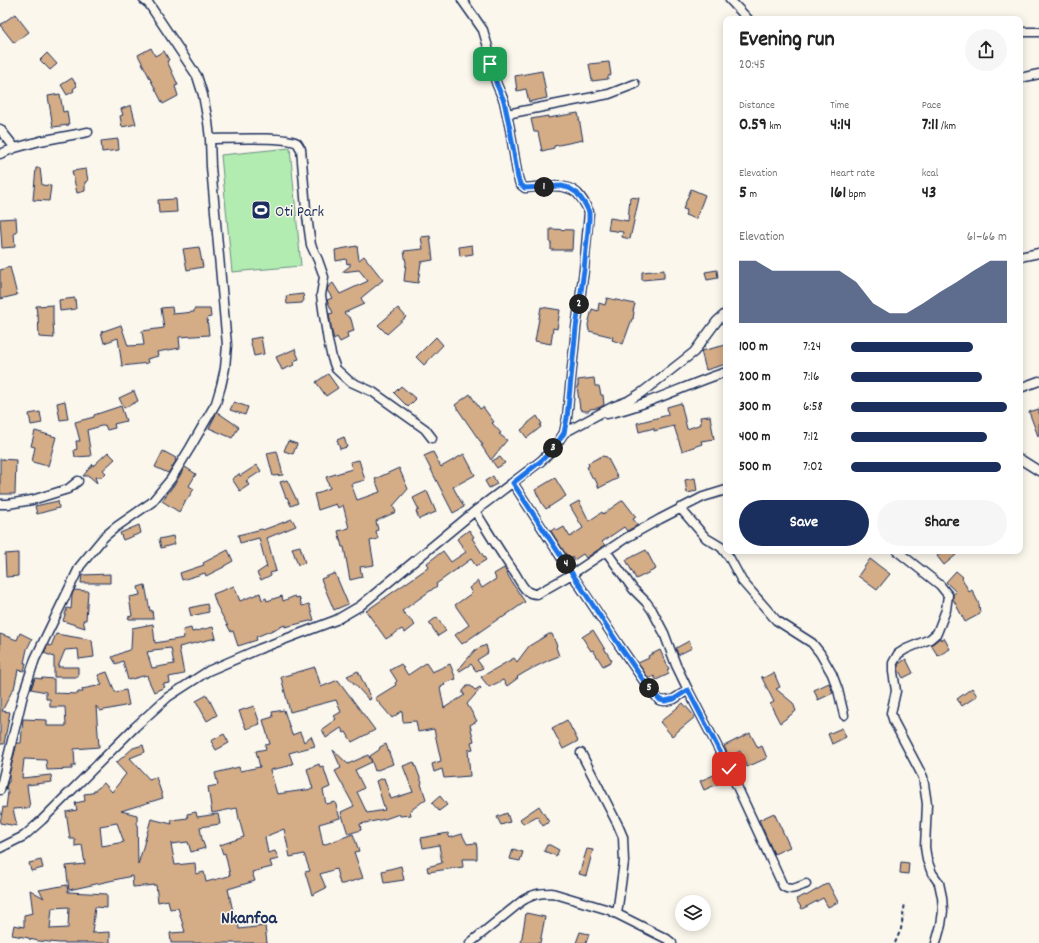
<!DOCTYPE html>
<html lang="en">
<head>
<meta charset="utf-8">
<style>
  body { margin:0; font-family:Dekko,sans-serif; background:#f6f6f6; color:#222; height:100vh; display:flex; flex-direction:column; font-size:15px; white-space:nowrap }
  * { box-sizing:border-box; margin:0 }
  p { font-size:13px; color:#767676 }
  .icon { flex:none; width:22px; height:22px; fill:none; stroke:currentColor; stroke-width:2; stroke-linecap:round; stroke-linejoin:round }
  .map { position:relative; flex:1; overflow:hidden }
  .details { position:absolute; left:723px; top:16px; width:300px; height:538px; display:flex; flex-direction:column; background:#fff; border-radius:8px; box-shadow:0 2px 10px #0003 }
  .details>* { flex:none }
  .buttons { position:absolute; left:675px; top:895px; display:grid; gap:8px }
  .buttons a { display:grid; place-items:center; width:36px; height:36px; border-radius:50%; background:#fff; box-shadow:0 2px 10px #0003; font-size:20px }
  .pin { position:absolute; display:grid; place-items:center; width:34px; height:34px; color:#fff; margin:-17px; border-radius:8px; box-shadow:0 2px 6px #0006 }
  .km { position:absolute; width:20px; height:20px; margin:-10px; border-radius:50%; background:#222; color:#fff; font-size:11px; line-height:20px; text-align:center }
  .round { display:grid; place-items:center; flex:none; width:42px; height:42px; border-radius:21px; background:#f6f6f6 }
  .headline { display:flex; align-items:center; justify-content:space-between; height:68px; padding:0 16px }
  h1 { font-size:22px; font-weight:800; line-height:30px }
  .stats { display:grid; grid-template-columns:repeat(3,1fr); gap:6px; height:68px; padding:4px 16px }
  .stats div { display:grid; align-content:center }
  .stats b { font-size:17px; font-weight:800 }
  .stats small { font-size:11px; font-weight:400 }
  .stats p { font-size:11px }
  .chart { height:112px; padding:8px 16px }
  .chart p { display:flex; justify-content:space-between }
  .chart svg { width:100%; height:72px; margin-top:4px; fill:#1b2f5e; opacity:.7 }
  .primary-button { display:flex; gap:8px; margin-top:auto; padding:8px 16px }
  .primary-button a { flex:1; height:46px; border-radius:24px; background:#1b2f5e; color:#fff; font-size:16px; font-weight:800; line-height:46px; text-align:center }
  .primary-button a+a { background:#f6f6f6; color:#222 }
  ul { padding:0 16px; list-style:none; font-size:13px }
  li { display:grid; grid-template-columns:64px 48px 1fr; align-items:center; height:30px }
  li i { height:10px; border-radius:5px; background:#1b2f5e }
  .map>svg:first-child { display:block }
  .green { fill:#b3ecb0; stroke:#678e87 }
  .building { fill:#d4ac86; stroke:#1b2f5e; fill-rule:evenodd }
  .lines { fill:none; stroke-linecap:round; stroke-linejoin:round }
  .minor-casing { stroke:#1b2f5e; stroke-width:11 }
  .path { stroke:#1b2f5e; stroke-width:2; stroke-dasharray:4 3; stroke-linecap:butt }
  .minor { stroke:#fbf7ec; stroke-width:8 }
  .route-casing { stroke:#fff; stroke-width:8 }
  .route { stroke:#1a73e8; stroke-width:5 }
  .labels { text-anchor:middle; stroke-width:3; stroke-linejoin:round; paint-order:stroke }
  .poi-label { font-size:16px; fill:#1b2f5e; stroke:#fbf7ec; text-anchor:start }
  .quarter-label { font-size:18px; font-weight:bold; fill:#1b2f5e; stroke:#fbf7ec }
</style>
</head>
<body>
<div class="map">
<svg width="1039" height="943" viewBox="0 0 1039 943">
  <rect width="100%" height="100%" fill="#fbf7ec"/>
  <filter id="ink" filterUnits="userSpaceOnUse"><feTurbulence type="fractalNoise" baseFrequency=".025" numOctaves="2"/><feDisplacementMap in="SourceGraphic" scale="8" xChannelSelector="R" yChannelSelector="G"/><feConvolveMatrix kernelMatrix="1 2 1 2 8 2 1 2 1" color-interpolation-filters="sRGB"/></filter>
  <g filter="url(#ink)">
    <!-- green -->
    <path class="green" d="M290,148L301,266L232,272L221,155Z"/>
    <!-- building -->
    <path class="building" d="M15,14L29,32L14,43L0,25Z
      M151,48L155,56L164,51L169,60L167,61L178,85L175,86L178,96L163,104L138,55Z
      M47,53L57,64L50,70L40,60Z
      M609,62L611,75L608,76V79L592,81L589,64Z
      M542,71L547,98L529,102L526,89L517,91L515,76Z
      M72,78L77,86L73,89L74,91L67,95L61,85Z
      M60,94L63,112L67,111L69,125L53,127L48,96Z
      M131,105L136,124L122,127L120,116L123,115L121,109Z
      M578,113L583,140L554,146V148L542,151L538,132H534L531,119L548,116V118Z
      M118,139L119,150L102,152L101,141Z
      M36,168H40L42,185L51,186L49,201L33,200Z
      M86,169L88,181L85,182V191L77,193L72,171Z
      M691,189L705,195L696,219L685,215L687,210L683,209Z
      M630,197L639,198L630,239L622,237L623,232L608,230L610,218L628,221Z
      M176,199L177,212L159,213L158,200Z
      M16,218L17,233H14L15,247L2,248L0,219Z
      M550,229L573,230L572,250H551V243H550Z
      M430,236L433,260L421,262L418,283L404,281L406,263L404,251L423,249L421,237Z
      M472,245L473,254L460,256L459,247Z
      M357,246L359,260L364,256L383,280L361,298L364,304L344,313L351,319L354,331L347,333L348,338L340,342L337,337L334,339L332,332L329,314L333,313L327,300L332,298L327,290L328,287L333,283L340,294L368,281L359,270L342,272L350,266V263L347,264L346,259L336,261L335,250Z
      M199,247L203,267L187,270L183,249Z
      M10,267L17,295L0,299V270Z
      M664,270V278L642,280V272Z
      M717,270L718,278L707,280L705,272Z
      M303,294L304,300L302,303L287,304L286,296Z
      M75,298L76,309L60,311L59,300Z
      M607,298L635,304L633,311L634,312L633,319H632L623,344L612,340L613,337L589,331L588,325L592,309L598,311L599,303L605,305Z
      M53,305V320L54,338L39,337L38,315H37L36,306Z
      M172,307L173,314L194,312V309H210L211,317L207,318L209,335L179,337L180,348L157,352L158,356L147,359L148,363L122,366L118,338L104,343L101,332L121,325L128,346L144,345L142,331L164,328L161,308Z
      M541,307L560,310L557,329L553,328L551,344L535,341Z
      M398,308L406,317L387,334L378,325Z
      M261,337L264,354L254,356L250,339Z
      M436,337L443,345L424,365L416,357Z
      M726,345V364L706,370L701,351Z
      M295,349L299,359L293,361L294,365L282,370L276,357Z
      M328,374L338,388L326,396L316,382Z
      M594,378L595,386H599L601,395H603L604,405L598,408L590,409L589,411H583L580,409L577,386H578V380Z
      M401,386L416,399L408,407L394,393Z
      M134,391L138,401L124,408L119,398Z
      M470,394L480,409L483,407L494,422L492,423L501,433L499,434L507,440L491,460L481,445H483L477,437L455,405Z
      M65,401L68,419L60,420L57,403Z
      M234,402L248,407L245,415L230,410Z
      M681,403L687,429L701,424L700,417L710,416L714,439L701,441L702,444L682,451L674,426L654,431V428L639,432L637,423L668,415L667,407Z
      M121,406L126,421L114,424L115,428L107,430L105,425L87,430L91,456L75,457L74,450L77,449L76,441H80L75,422L94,417V415Z
      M1039,409V436H1038L1029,412Z
      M40,412L42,423L31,425L29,414Z
      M217,412L239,427L232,438L209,428Z
      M537,416L542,424L540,425L541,427L527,438L521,430L528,424V423Z
      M35,431L56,437L48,466L32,462L35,447L31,446Z
      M344,437L347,447L340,449L337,440Z
      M288,441L297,444L293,454L284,451Z
      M163,451L176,458L175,460L176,461L168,473L155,467Z
      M277,451L283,475L273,476L267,453Z
      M108,452L115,459L103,470L106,473L102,477H95L97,483L89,476H83L93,464V466Z
      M433,452L441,467L464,454L475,475L453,487L464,507L453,513L424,456Z
      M602,456L607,457L618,478L599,488L595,479H593L587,467L589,466L588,463Z
      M500,457L505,463L497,468L492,461Z
      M0,459L16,460L15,494H0Z
      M359,460L365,480L351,484L357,500L380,492L375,479L399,468L408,489L393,506L396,512L376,521L378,530L376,531L378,539L370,541L374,565L360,567L362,577L350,580L344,547H342L338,531L349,528L343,505L338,508L336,504L318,510L314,494L320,493V492L330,488L326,477L352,469L350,462Z
      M257,465L261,471L246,481L249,485L240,491L232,479L239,474L240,476Z
      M185,467L196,474L189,486L194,489L186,501L185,500V502L179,512L162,501L176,482Z
      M493,476L497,484L489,488L485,481Z
      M555,478L566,496L546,509L543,505L535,490Z
      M695,478L697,491L687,493L685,480Z
      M287,480L298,503L291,506L287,497L286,498L280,482Z
      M427,491L436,512L419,519L416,511L419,510L413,498Z
      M623,500L636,517L633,519L638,525L627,531L624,527L602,542L605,545L586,558L583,554L574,560L572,557L569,559L551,531L555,528L557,531L564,527L570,537L583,528L570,506L579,501L589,521L602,512L603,514Z
      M58,501L59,508L37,514L35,506Z
      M292,519L296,526L267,538L276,571L270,573L271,575L261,580L257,573L266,567L267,568L259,538L240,543L238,535L262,529L263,530Z
      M139,525L141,533L123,540L120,533Z
      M469,530L474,537L472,538L486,560L476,566L471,559L436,584L437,586L402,611L415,625L405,633L402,629L386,639L366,611L429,567L427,563L443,551L451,562L466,552L457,539Z
      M173,536L175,544L161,548L159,539Z
      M300,546L305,563L298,565L292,548Z
      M228,550L233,561L224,566V567L206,576L205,573L182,580L180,573L204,565L203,563Z
      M646,550L656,569L636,579L626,560Z
      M943,551H952L956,555L944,565L937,556Z
      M18,553V576L6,577L5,554Z
      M870,559L890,574L877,590L858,576Z
      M504,568L513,584L525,602L502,618L501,617L462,644L455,635L469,625L455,605L472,593L469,588L478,581L482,588L496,579L494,574Z
      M956,571L963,577L962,578L969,592L972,590L979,604L980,614L965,622L953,599V594L956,592L946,582Z
      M335,573L348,604L334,610L321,579Z
      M110,574V583H81L82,575Z
      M145,585L150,611L152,610L153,619H129L128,617L132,616L129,597L140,595L138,587Z
      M234,586L240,601L260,593L262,600L266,598L267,601L282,596L283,601L295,596L296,598L299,597L302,606L309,604L314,620L285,627V625L256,637L257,640L238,646L233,631L231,632L216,604L213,594Z
      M74,590L88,591L86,620H83L85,628L63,621L67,608L71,609L72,595Z
      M207,604L209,612L191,616L189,608Z
      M437,617L446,631L438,636L429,623Z
      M153,624L155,643L184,638L183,630L191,628L192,632L213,627L216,638L179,647L184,674L169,677L170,683L163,684L165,687L154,692L148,679L147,675L128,680L123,661L116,664L112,657L131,649L132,628ZM171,648L174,664L152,668L147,652L153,651V650Z
      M593,630L612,661L603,666L593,650L591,651L582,637Z
      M20,633L32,639L27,649L24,663H26L24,671L18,670L14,689H13L2,711L10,712L4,744H0V634L17,640Z
      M56,634L92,640L94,657L79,659L78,649L65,650L58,667H78V677H54V657L44,653L48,645L51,646Z
      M549,634H552L557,646L556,647L559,656L549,660L529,670L517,677L518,678L507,686L503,680L489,687L481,677L514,658L517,662L529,646Z
      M940,638L941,640L944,638L950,649L938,656L931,645Z
      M689,641L692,648L678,655L676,648Z
      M486,645L488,653L477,660L483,668L476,671L471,664L460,671L458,670L475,650Z
      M660,650L669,669L667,670L669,674L656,680L654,676L649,679L638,663L649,658L648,656Z
      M906,659L913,673L903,678L898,669V664L900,663Z
      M426,663L432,672L450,664L456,679L444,683L445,685L440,687L444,708L465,695L463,694V691L467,686H471L475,690L480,687L481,688L467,704L477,721L470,725L474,741L471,742L473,749L468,750L470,776L444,778L442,769L434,772L432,764L441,761L434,729L418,732L416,721L403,722L402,711L392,718L375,698L396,685L395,683L397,681L390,670L401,664L408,675Z
      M315,667L321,687L338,680L375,730L352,742L346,732L344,733L341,728L326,738L322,729L336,719L334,716L341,712L336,700L290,712L281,677Z
      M358,671L371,699L369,700L347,676Z
      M107,672L115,692L126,690L129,705L100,711L96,706L99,747L74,749L75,766H72V769L47,770L46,760L24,759L22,778L51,775L52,782L27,785L30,808L13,809L17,826L0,823L3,807L6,808L8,792L6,787L8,782H9V775L17,743H21L23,719L47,720V726H66L65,707H50V699H46V692L31,689L35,678L42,679V678L54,679V693L78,694V692H83L82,689L102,685L98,675Z
      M774,673L780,687L776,689L793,703L796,711L780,723L770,704L774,702L761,676L763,678Z
      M829,683L833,693L818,700L814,690Z
      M972,688L977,696L962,706L957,699Z
      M207,695L217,715L207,721L196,701Z
      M683,703L695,717L672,736L660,722Z
      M254,706L260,724L246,729L239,711Z
      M284,710L292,735L300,732L304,742L311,736L315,746L289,753L293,764L289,765V766L270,770L277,794L313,789L307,769L319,764L320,767L323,766L330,787L323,790L326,804L335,802L340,818L319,824L323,845L353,834L359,851L354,852L363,878L343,884H340L336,869L320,874L326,888L312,895L305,872L310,871L304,854L290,857L284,829L269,835V836L265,837L268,853L275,851L279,859L270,861L272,867L252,872L255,881L228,889L235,920L238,919L239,929L265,926L267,943H171L170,933L185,932L178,908L170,909L168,900L158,902L156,885L133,887L132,876L69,890L66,866L85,864L82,845L75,846V839H70L66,812L77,810L75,803L85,801L84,794L92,793L104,783L112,792L126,774L116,763L133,748L143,745L145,752L130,758L149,779L156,777L163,798L121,811L137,815L138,865L151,819L172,824L171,820L188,818L187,814L196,812L197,817L218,814L220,824L200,827L202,839L205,848L191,852L188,842L171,844L175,865L195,863L196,874L204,872L206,882L229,876L228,875H230L225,853L223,854L220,845L244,837L239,819L237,808L212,813L208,787L218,785L215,773L239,767L240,771L260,767L256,751L266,749L265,745L270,744L263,720L273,717L272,712ZM117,823L124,842L102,846L100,826Z
      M567,720L578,741L563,749L552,728Z
      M842,728L846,737L832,744L828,734Z
      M750,733L758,748L762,746L767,758L747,767L740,751L729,757L724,746Z
      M224,734L229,743L216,750L211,741Z
      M386,744L393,764L375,771L370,756L379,750L380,747Z
      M333,750L348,764L368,755L372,762L355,770L364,788L357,792L367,813L385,810L376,781L384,778L391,799L413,792L403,766L414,762L422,783L421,784L426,799L410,811L411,815L400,816L399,814L385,819L360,824L361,830L348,834L341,812L354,806L335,771L341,768Z
      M716,774L720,783L704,790L700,781Z
      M440,796L447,805L439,811L432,803Z
      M539,806L549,822L543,826L537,816L523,824L520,819Z
      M507,813L510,822L501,825L497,817Z
      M774,813L790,847L774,854L759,820Z
      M448,833L449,838L462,834L467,844L476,843L477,848V859H462L463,867L428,872L427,867L442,863L439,845L423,848L421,838Z
      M547,845H550L559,850L556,856L544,851Z
      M513,849L523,852L520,861L510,859Z
      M587,849L593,850L586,876L579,874Z
      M41,860L43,868L31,871L29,863Z
      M901,862L909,863L908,874L900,873Z
      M401,866L404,880L384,883L382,871Z
      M828,883L838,902L828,907L823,898L802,909L796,899L805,895L806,896Z
      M67,885L68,892L107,894V908L95,907L92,933L110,932V943H59L39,941L29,939V938L12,935L14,925L24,927V915L33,913L30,890L44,898L39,890ZM69,907L68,928L50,929L52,908Z
      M526,913L545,917L540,943H521Z
      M580,932L589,934L586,943H576Z"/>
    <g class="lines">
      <!-- minor casing -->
      <g class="minor-casing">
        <path id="minor" d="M730,0L748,19
          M1020,32H1039
          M1020,78L1039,74
          M507,114L609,94L635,84
          M0,129L15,148L40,141L88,132
          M210,139C226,139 287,136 297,143C299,145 299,147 301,149L306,209L311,245L318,260L324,277L321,295L324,316L328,341L332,358L336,369L349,381L373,392L394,407L425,429L432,438
          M0,154L15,148
          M1020,257L1039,253
          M1020,388L1039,381
          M607,414C648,405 686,385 726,372
          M564,433L612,407L628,401L641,393L662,377L694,352L717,321L726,313
          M1020,459L1039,471
          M0,504H8L32,500L68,489L78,481
          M680,508L706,538L721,547L729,557L742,581L776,620L812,643L820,653L832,674L838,690L844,715
          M475,511C487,530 499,550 512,569C517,575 520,584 526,590C529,593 532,594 537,594L572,574L513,483
          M606,551L633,589L646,602L652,610L664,633L676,665L688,690L729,769L783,886C790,892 798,887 806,884
          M897,551L940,585L948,595L946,610L937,633L930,639L906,649L898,654L893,663V672L896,691L891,713L894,722L923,777L927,804L925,847L927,860L932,873L939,883L942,897L943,911L941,925L936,943
          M688,690L674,699L665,701L659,700L644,681L619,645L572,574L626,538L660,519L703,497L726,490
          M581,753L617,823L623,837L624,862L617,914
          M0,790L23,695L35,659L80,566L104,537L116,527L152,502L171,479L190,448L216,403L221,386L225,368L227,345L211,167L210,139L208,122L203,95L197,76L149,4L144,0
          M0,848L24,836L42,820L135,727L168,697L208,671L259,649L336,620L360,606L475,511L541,461L554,448L564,433L567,418L576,328L584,270L589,212C586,205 582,198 577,193C565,182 540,187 525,188L520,184L518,178L510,129L504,101L497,85L490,64L488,47L483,30L474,17L462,0
          M470,943L522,901C533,894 539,893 552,893L609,910L667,939L672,943"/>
      </g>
      <!-- path -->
      <path class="path" d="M895,943L901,929L905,903"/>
      <!-- minor -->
      <use href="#minor" class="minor"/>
    </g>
  </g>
  <g class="lines" filter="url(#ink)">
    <!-- route casing -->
    <g class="route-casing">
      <path id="route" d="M490,64L497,85L504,101L510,129L518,178L520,184L525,188L561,186L569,188L577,193L585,204L589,212V220L584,270L576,328L567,418L564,433L554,448L541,461L513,483L619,645L644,681L660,700L665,701L674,699L688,690L729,769"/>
    </g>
    <!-- route -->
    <use href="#route" class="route"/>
  </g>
  <!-- icons -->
  <defs>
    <g id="stadium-square" transform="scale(1)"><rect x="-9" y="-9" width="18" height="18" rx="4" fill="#1b2f5e" stroke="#fbf7ec"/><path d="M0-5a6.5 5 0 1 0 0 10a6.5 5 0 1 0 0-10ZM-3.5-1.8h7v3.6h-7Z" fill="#fff"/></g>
  </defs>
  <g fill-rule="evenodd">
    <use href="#stadium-square" x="261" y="210"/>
  </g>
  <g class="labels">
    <!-- poi labels -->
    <g class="poi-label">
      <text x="275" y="216">Oti Park</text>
    </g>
    <!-- quarter labels -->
    <g class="quarter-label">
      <text x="249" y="923">Nkanfoa</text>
    </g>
  </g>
</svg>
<div class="buttons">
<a><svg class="icon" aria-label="layers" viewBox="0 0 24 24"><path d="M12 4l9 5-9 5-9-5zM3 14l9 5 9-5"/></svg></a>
</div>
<div class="pin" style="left:490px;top:64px;background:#1e9e55"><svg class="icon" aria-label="arrive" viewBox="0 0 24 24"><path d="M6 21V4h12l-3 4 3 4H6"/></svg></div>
<div class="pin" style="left:729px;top:769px;background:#d93025"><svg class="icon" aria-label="check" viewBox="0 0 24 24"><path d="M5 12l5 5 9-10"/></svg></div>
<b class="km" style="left:544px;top:187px">1</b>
<b class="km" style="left:579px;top:304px">2</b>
<b class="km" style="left:553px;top:448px">3</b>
<b class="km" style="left:566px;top:564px">4</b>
<b class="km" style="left:649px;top:688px">5</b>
<section class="details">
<div class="headline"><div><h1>Evening run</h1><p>20:45</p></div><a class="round"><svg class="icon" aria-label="share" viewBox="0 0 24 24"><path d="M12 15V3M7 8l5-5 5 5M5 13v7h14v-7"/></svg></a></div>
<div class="stats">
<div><p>Distance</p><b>0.59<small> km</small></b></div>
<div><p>Time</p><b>4:14</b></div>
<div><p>Pace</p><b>7:11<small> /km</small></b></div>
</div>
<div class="stats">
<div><p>Elevation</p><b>5<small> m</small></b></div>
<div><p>Heart rate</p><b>161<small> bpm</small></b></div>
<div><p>kcal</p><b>43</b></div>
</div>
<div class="chart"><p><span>Elevation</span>61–66 m</p>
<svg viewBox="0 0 160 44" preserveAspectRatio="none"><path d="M0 44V6L10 6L20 12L30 12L40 12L50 12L60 12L70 19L80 32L90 38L100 38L110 32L120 25L130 19L140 12L150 6L160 6V44z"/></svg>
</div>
<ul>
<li><b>100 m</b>7:24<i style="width:78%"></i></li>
<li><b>200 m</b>7:16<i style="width:84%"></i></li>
<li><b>300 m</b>6:58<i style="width:100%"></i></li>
<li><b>400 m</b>7:12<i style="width:87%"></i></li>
<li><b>500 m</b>7:02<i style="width:96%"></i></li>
</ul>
<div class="primary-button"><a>Save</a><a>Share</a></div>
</section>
</div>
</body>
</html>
